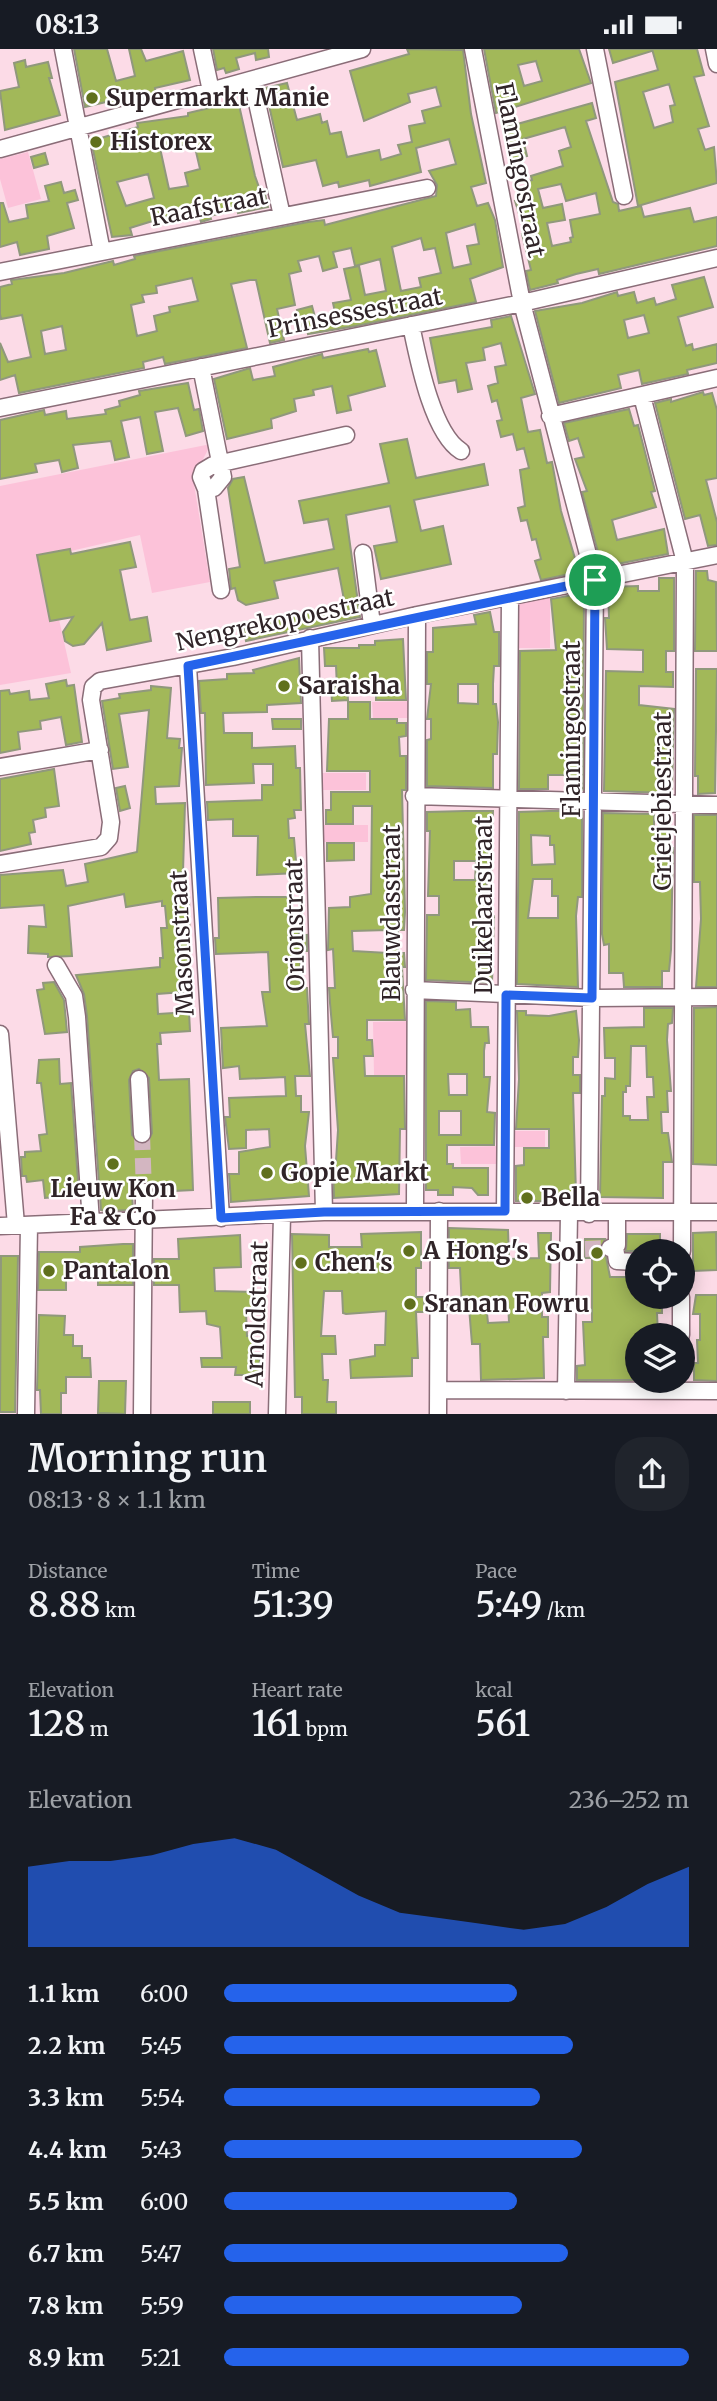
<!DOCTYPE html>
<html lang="en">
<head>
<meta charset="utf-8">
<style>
  body { margin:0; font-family:Merriweather,serif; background:#20242c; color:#f1f3f6; height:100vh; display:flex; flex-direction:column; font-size:26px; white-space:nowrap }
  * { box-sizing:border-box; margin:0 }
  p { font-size:23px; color:#9ea1a6 }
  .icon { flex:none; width:38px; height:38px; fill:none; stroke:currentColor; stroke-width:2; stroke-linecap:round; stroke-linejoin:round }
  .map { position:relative; height:1365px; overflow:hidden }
  .details { display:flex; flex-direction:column; background:#171b24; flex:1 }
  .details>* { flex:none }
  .buttons { position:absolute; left:625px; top:1190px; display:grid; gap:14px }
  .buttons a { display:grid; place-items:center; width:70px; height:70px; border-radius:50%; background:#171b24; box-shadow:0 4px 18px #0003; font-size:35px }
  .pin { position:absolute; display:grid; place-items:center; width:60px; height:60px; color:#fff; margin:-30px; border:4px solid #fff; border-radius:50%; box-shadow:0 2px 7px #0007 }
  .round { display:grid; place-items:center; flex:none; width:74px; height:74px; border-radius:28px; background:#20242c }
  .summary { display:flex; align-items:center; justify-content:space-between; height:119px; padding:0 28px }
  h1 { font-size:38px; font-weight:600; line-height:52px }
  .metrics { display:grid; grid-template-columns:repeat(3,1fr); gap:10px; height:119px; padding:7px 28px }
  .metrics div { display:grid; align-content:center }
  .metrics b { font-size:35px; font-weight:600 }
  .metrics small { font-size:19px; font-weight:400 }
  .metrics p { font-size:19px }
  .chart { height:196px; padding:14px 28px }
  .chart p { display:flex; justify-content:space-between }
  .chart svg { width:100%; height:126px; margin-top:7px; fill:#2563eb; opacity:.7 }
  ul { padding:0 28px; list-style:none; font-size:23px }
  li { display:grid; grid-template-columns:112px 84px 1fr; align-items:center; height:52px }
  li i { height:18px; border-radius:9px; background:#2563eb }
  .status { display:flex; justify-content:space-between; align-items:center; height:49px; padding:0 35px; background:#171b24; direction:ltr }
  .status svg { height:19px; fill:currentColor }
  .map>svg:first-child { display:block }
  .green { fill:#fcc2d9 }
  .building { fill:#a2b859; stroke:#90987c; stroke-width:2; fill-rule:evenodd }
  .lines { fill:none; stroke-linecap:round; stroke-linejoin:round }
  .minor-tunnel { stroke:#d3b6c1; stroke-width:16; stroke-dasharray:16 8; stroke-linecap:butt }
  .minor-casing { stroke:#8a6d78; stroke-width:19 }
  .minor { stroke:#fff; stroke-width:16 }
  .route-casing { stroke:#fff; stroke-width:14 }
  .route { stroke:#2563eb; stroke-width:9 }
  .poi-dot { fill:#60701d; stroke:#fff; stroke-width:2.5 }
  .labels { text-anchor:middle; stroke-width:5; stroke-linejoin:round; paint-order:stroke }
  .poi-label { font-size:24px; font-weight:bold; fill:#302428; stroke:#fff; text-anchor:start }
  .street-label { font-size:24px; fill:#302428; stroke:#fff }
</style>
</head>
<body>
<div class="status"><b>08:13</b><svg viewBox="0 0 49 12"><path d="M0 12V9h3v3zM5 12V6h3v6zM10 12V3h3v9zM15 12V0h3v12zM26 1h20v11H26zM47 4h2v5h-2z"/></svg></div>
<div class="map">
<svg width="717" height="1365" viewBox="0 0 717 1365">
  <rect width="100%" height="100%" fill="#fcdbe7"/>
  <!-- green -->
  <path class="green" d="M28,103L41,150L8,159L0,130V110Z
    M211,395L193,429L210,533L152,544L140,486L45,508L71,624L0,636V437Z
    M550,543V599H512L514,553Z
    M416,652V669H373L372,653Z
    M320,724H366V741H320Z
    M322,776H368V793H323Z
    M413,972V1026H374L373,973Z
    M511,1082H545V1098H511Z
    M501,1097V1115H461L460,1098Z"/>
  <!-- building -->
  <path class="building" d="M74,0H107L116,32L135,27L129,0H141L146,12L183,2L190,31L155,39L156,46L140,50L139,45L117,50L118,54L107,56L106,53L85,58Z
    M213,0H268L269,8L256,11L255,4L236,9L239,20L226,24L224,19L217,21Z
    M407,0L463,1L471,65L486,134L471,138L477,157L488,154L495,171L503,218L470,230L476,253L356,277L308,285L307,280L302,281L297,261L312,257L315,268L335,263L333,254L351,251L344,220L359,217L365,246L386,242L380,210L355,217L351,199L333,203L337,218L323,222L319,207L298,212L301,222L289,225L295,256L277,260L284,291L270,294L256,231H250L231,235L247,299L165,315L163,308L143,313L144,319L19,344L15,326L0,331V294L8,313L31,308L22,266L1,270L0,265V238L12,235L11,231L64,224L113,212L114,216L135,210L134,207L308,173L324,171L325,176L436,147L437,136L429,122L456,115L449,90L416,99L421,123L370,137L369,131L339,138L338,133L323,137L316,111L283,118L265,39L287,34L297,71L320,65L322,74L327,72L330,85L341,83L347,108L379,101L381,111L401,105L398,96L412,93L409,77L425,74L422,62L441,57L436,38L408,45L410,53L364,72L350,22L409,5ZM475,175L479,195L467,197L471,215L453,219L446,184ZM421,189L424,201L435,199L441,224L419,229L421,238L401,242L392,198ZM192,229L198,252L169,258L170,263L154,267L157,282L137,287L131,256L144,253L142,246L157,244L156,237ZM62,277L66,301L45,305L41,282Z
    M484,0H579L591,34L496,64ZM536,12L542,32L524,37L518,16Z
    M609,0H651L652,2L613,14Z
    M652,0H697L704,26L694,28L709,77L698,80L705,101L714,98L717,134L638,157L615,33L658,21ZM669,35L675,56L670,57L673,73L654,79L643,43Z
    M25,11L26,18L48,13L52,29H49L60,66L5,81L0,42L19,38L14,14Z
    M231,54L232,58L239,56L255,127L260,141H264L268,158L238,164L237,160L210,167L211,170L201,173L198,162L191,164L189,158L171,162L172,166L130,179L132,186L112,188L91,92L138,78L137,74L188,67V64ZM194,94L200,120L185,124L188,137L169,140L160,99ZM148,125L154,149L126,157L117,133Z
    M592,54L596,69L586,72L613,153L618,155L619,162L641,157L644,168L690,159L694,173L717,168V197L599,225L598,220L576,225L557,231L558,234L530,241L526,222L531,221L522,185L525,184L515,152L530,147L526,133L532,131L531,127L563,117L559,102L571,98L565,78L523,90L527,107L510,111L503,79ZM561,135L566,152L596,144L600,165L570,171L573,188L570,189L571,193L552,197L547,174L565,171L562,155L543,159L538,140Z
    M45,104L48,115L34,119L31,108Z
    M61,133L64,144L75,141L78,151L67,154L74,179L47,187L49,200L20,206L17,193L0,198V154H3L9,173L28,169L26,156L49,152L45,137Z
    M704,228L713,258L678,268L686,297L692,295L693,301L717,295V314L687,321L688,325L642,335L639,321L618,326L621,339L559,354L535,262L582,254L617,243L618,247L634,243L637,254L654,249L656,256L676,250L672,236ZM644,266L649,284L628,289L624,271Z
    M511,267L535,345L521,349L528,383L540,381L547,414L552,413L561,462L579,523L541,531L535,512L541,510L536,490L532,491L527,471L521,472L518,459L525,457L520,421L529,419L524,399L517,401L513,385L501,388L497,372L502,371L497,351L492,353L488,337L498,334L495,318L506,316L501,294L483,299L485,311L466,314L472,340L458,343L456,331L439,334L430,289L492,278L491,271Z
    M368,300L369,303L376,301L385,337L348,347L351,361L337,364L332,337L313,341L314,346L294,350L296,362L271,370L272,379L227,390L214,330L250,319L253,331L275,327L273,318L322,305L323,309Z
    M188,334L194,361L199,360L203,382L186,387L178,359L155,363L163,402L147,405L140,368L121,372L129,408L115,411L111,392L73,396L78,419L62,423L59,411L35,415L37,423L0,430V371L44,361L45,366L66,362L67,370L106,365L105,361L120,357L119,352L140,346L139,342Z
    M703,343L704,346L712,344L717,361V429L706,431L717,473V496L708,497L700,466L685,470L655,354L671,350V353Z
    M629,360L634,377L638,376L655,442L651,443L656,458L612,471L617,491L664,480L668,505L602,518L582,443L587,442L575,410L584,408L578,389L569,392L564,374Z
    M407,390L416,429L484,415L488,436L414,451L421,482L443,477L451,515L381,530L374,497L397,493L390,457L346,466L360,568L246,592L243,577L345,556L338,519L274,532L278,549L246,556L238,551L235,539L231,540L229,520L240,518L228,439L233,430L244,428L265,514L334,500L328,470L304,474L299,452L389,434L380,395Z
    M130,493L136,518L120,521L130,571L147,568L151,592L107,601L102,574L84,595L73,597L65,592L63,583L73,568L50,572L37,506L70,500L71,505Z
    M696,522H707L708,531L716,533L717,602H695Z
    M659,529H674V602H666V623H673V638L639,637V656L674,660L672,744L604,742L606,622L643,623V601L607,600L605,569H609L608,538L638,537V542H659Z
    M584,544L583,741H567V726H548V740H519L520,602L556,601L551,550Z
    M490,563L494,583H499V617H494L493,635V655H496L498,673L497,705H493V739L427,737V691L431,690V670H427L431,635H427V603H433V579L476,575L474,566ZM458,635H478V655L458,654Z
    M403,590L406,651H376V633L347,634L348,651L332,652L331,638H337L336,617H325L324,599H359V596H375V592Z
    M299,609L301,654L267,656V663L223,664L224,684H252V699L295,697L296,719H300L301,761H294L295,769L288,770L289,789H294L297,824L257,826L258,787H233V770L208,771L207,753L262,751V736H273V715H253L254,734L206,736L205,664H201L199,632L227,630V625L254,624L253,621Z
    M696,620H717L715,744L698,745V727H695Z
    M66,631L67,637L74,636L82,693L66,696L61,668L40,672L41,680L18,683L20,700L0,704V642L9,641L10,645L29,642L30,651L49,649L46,635Z
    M151,637L171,639L167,689L180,690L179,699H182L179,737L155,738L156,755L185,754L183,823L175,824V846L189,845L190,926H181L183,943L157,945L158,965L189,963L190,982L160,984L161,995H157L159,1031L189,1030L193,1141L154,1143L150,1134L143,1133L132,1144L133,1161L104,1162L101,1161L87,967L84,945L76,926L160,918V909H163L161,879H167L165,857H162V852L126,858L124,845L68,857L72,907L48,908V905L28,904L29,877L46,878L44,856L0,859V826L63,821L66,837L88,833L85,815L137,803L149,661L119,665L128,718L113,720L102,652L120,649L119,645L151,641ZM139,1020L149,1029L152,1084L148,1093L142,1095L132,1086L129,1031L133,1022Z
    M348,653H370V670H397V674H406V687L399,688L400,707H406V741H402L405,863L404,881H398V904H404L405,918H402L405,971H367V991H372L373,1007H364L365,1027H404L405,1080H400L399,1145L334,1149L333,1112H336L338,1081L333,1009H338V988H333L330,954L329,939H335L333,900L328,901L329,859L350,858V848L371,845L372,757H353V775H326V761H331V743H370V722H327L329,670H348ZM388,881V904L353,902L352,882Z
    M272,670H301V680H273Z
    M54,720L59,757L45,759L46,768L33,771L35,783L29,784L31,795L0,802V730Z
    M125,737L130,759L120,762L116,739Z
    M466,762H493L491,830L486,829L489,867H494L492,934L426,931L427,866H439V847H428L430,782H427V763ZM454,812H476L475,831H454Z
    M549,762H582V848H578L576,867L578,938L517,935L519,763ZM531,786L550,787V796H554L555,815L532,816ZM533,830H552V847H558V869H528Z
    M603,764L654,765V783L670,782V799H673L671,901L669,922H662V938H624L623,924H609V895L604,896L602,885Z
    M694,766H717V938H696L701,870L700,833H694Z
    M327,794H354V811L327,812Z
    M256,848H289L290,870L299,869V887L307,886V902H300L301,939H307L309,975H305L310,1027H295L296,1047H301V1063H309L305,1097L309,1147L231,1153L229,1125H239V1103L270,1098L269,1080L246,1081V1099L229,1100L225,1068H230L229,1049L286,1047L285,1028L240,1030L239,1017L223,1019L221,979L267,977L262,943H270L268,903L216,905L215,889H219L218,849Z
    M54,933L64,951L67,983L45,985L37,941L44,940L43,934Z
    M426,952L456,953V961L470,960L471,978H488L489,994H485L484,1002V1028H490L487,1063L495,1064L494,1096H447V1115H453V1119H488V1146H478L472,1139L453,1138V1146H438V1141H426ZM448,1025H467V1046H449ZM439,1062H461V1086H439Z
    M717,958V1116L693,1115L694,959Z
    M644,959H673L672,974L668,975L667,991L671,1042H667L668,1063H661L662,1084H668L672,1113H663V1149L600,1148L602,1047H605V1029L615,1030V1009H605L604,979L644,978ZM631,997H646L647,1028H653L654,1048H647L648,1071H630V1067H623V1043H626V1037H630Z
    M517,962H526V966L549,967L576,962L579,991L578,1008H573V1026H580V1044H573L576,1145L548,1146V1152H516V1117L524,1116V1099H549V1080H516L519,1030Z
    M59,1010L60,1035L71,1034L79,1146L45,1149L43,1131L27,1133L26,1127H22L21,1108H25V1103L41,1102L39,1086L47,1085L41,1034H37L39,1011Z
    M449,1179L508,1181L509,1210L539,1209L538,1184H551L550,1243L542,1244V1268H548V1288H543L544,1329L481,1331L480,1295H472L469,1258L462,1259L460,1219H449ZM508,1253L509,1273L488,1274L486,1254Z
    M421,1183V1219H416V1248H424V1263H416L418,1309H412V1327L351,1329L350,1311L375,1307V1296H385L386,1262L346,1265L343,1264L342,1242H324L321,1287H335L336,1305H322L323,1331H328L327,1353H336V1365H302V1348H295L292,1185L329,1186V1198H362L361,1185Z
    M716,1183L717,1221L693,1222V1184Z
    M627,1185H660V1202H626Z
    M240,1186L241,1218L214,1219L215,1242L260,1243V1263H246L247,1287H253V1310H260L259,1326H235L236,1318H202L201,1309H222L220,1278L207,1275L206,1262L180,1263L179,1236H154V1210H179L178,1190Z
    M585,1190H605L600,1202L606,1208L610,1228H637V1248H662V1264H657L658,1286H637V1331H577V1317L585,1316L583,1273H592V1209H585Z
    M123,1195H133V1236H98V1219H66V1241H38L39,1203H80V1198Z
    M1,1207H18L15,1363H0Z
    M696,1246H717V1332L694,1331V1314H698L697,1291H700V1265H693Z
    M39,1266L65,1267L64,1286H73V1297H82V1309H90L91,1328H66V1344H61V1365H41L40,1341H37Z
    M99,1332H126L125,1365L98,1364Z
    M213,1353H250V1365H213Z"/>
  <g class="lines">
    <!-- minor-tunnel -->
    <path class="minor-tunnel" d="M142,1085L144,1143
      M585,1200L610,1199"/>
    <!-- minor casing -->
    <g class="minor-casing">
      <path id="minor" d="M63,0L102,203
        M202,0L211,42
        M473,0L522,254L595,532L589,1165
        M595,0L624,147
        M714,0L717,15
        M252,31L282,167
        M0,100L362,0
        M0,223L427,139
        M411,276C418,309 432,384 461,402
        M201,318L223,428L214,439L206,440
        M642,347L685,513L682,1202
        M0,359L522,254L717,209
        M550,367L717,329
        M363,504L372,576
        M221,541L206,440L201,428L203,422L213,416L346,386
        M310,589L324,1163
        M188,617L221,1169
        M0,718L100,701
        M414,747L717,756
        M0,815L101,798L109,789L111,773L91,651L93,638L100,632L233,608L417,566L717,506
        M56,916L74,947L77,968L91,1173
        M414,941L592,949L717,948
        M0,985L16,1176
        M139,1030L142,1085
        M415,1161L417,566
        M505,1162L510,550
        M0,1177L324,1163H717
        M615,1198L617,1212L637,1213
        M610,1199L617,1196V1163
        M681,1286V1248
        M438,1341L717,1342
        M566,1342L569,1165
        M26,1365L29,1176
        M142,1365L144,1143
        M277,1365L282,1167
        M438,1365L439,1162"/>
    </g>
    <!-- minor -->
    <use href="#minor" class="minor"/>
  </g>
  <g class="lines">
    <!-- route casing -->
    <g class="route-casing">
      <path id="route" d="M595,531L592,949L506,946L505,1162L324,1163L221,1169L188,617Z"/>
    </g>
    <!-- route -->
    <use href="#route" class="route"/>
  </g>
  <!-- markers -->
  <g class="poi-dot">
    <circle cx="92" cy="49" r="7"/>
    <circle cx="96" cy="93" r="7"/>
    <circle cx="284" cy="637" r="7"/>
    <circle cx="113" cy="1115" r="7"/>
    <circle cx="267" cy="1124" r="7"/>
    <circle cx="527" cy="1149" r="7"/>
    <circle cx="409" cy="1202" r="7"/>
    <circle cx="597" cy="1204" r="7"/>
    <circle cx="301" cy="1214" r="7"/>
    <circle cx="49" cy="1222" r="7"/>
    <circle cx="410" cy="1255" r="7"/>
  </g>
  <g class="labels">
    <!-- poi labels -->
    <g class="poi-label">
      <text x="106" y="57">Supermarkt Manie</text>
      <text x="110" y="101">Historex</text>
      <text x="298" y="645">Saraisha</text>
      <text x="281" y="1132">Gopie Markt</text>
      <text x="113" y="1148" text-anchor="middle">Lieuw Kon<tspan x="113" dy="28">Fa &amp; Co</tspan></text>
      <text x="541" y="1157">Bella</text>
      <text x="423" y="1210">A Hong's</text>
      <text x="583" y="1212" text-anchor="end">Sol</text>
      <text x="315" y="1222">Chen's</text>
      <text x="63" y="1230">Pantalon</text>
      <text x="424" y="1263">Sranan Fowru</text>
    </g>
    <!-- street labels -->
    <g class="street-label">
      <text transform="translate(520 121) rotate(79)" y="8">Flamingostraat</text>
      <text transform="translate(209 158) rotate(-11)" y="8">Raafstraat</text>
      <text transform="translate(355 264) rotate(-11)" y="8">Prinsessestraat</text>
      <text transform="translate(285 571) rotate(-12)" y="8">Nengrekopoestraat</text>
      <text transform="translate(572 680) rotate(-90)" y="8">Flamingostraat</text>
      <text transform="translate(663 752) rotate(-90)" y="8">Grietjebiestraat</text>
      <text transform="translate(484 856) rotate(-90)" y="8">Duikelaarstraat</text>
      <text transform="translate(392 864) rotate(-90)" y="8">Blauwdasstraat</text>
      <text transform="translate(295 876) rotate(-91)" y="8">Orionstraat</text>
      <text transform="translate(182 894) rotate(-93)" y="8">Masonstraat</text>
      <text transform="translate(257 1265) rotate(-88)" y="8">Arnoldstraat</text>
    </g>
  </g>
</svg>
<div class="buttons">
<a><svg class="icon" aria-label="locate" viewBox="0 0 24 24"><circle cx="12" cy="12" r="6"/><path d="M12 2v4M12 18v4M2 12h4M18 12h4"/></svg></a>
<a><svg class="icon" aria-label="layers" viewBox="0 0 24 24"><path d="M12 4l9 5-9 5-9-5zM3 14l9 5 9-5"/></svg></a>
</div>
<div class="pin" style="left:595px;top:531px;background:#1e9e55"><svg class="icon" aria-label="arrive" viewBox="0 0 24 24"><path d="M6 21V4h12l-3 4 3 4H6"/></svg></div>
</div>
<section class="details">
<div class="summary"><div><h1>Morning run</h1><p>08:13 · 8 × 1.1 km</p></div><a class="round"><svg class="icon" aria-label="share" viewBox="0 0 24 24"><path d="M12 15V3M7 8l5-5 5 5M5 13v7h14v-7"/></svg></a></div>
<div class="metrics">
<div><p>Distance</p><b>8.88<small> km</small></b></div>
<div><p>Time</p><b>51:39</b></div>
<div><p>Pace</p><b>5:49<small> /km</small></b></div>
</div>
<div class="metrics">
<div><p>Elevation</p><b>128<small> m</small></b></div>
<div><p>Heart rate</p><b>161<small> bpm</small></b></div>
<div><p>kcal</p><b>561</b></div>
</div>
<div class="chart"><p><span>Elevation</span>236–252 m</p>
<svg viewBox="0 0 160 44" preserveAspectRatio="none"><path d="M0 44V16L10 14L20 14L30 12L40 8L50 6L60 10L70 18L80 26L90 32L100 34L110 36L120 38L130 36L140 30L150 22L160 16V44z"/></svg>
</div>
<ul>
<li><b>1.1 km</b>6:00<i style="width:63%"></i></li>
<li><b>2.2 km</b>5:45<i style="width:75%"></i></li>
<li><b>3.3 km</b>5:54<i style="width:68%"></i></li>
<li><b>4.4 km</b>5:43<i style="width:77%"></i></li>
<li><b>5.5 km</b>6:00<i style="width:63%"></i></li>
<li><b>6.7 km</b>5:47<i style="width:74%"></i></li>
<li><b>7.8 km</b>5:59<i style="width:64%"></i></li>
<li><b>8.9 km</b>5:21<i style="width:100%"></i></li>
</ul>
</section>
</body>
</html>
